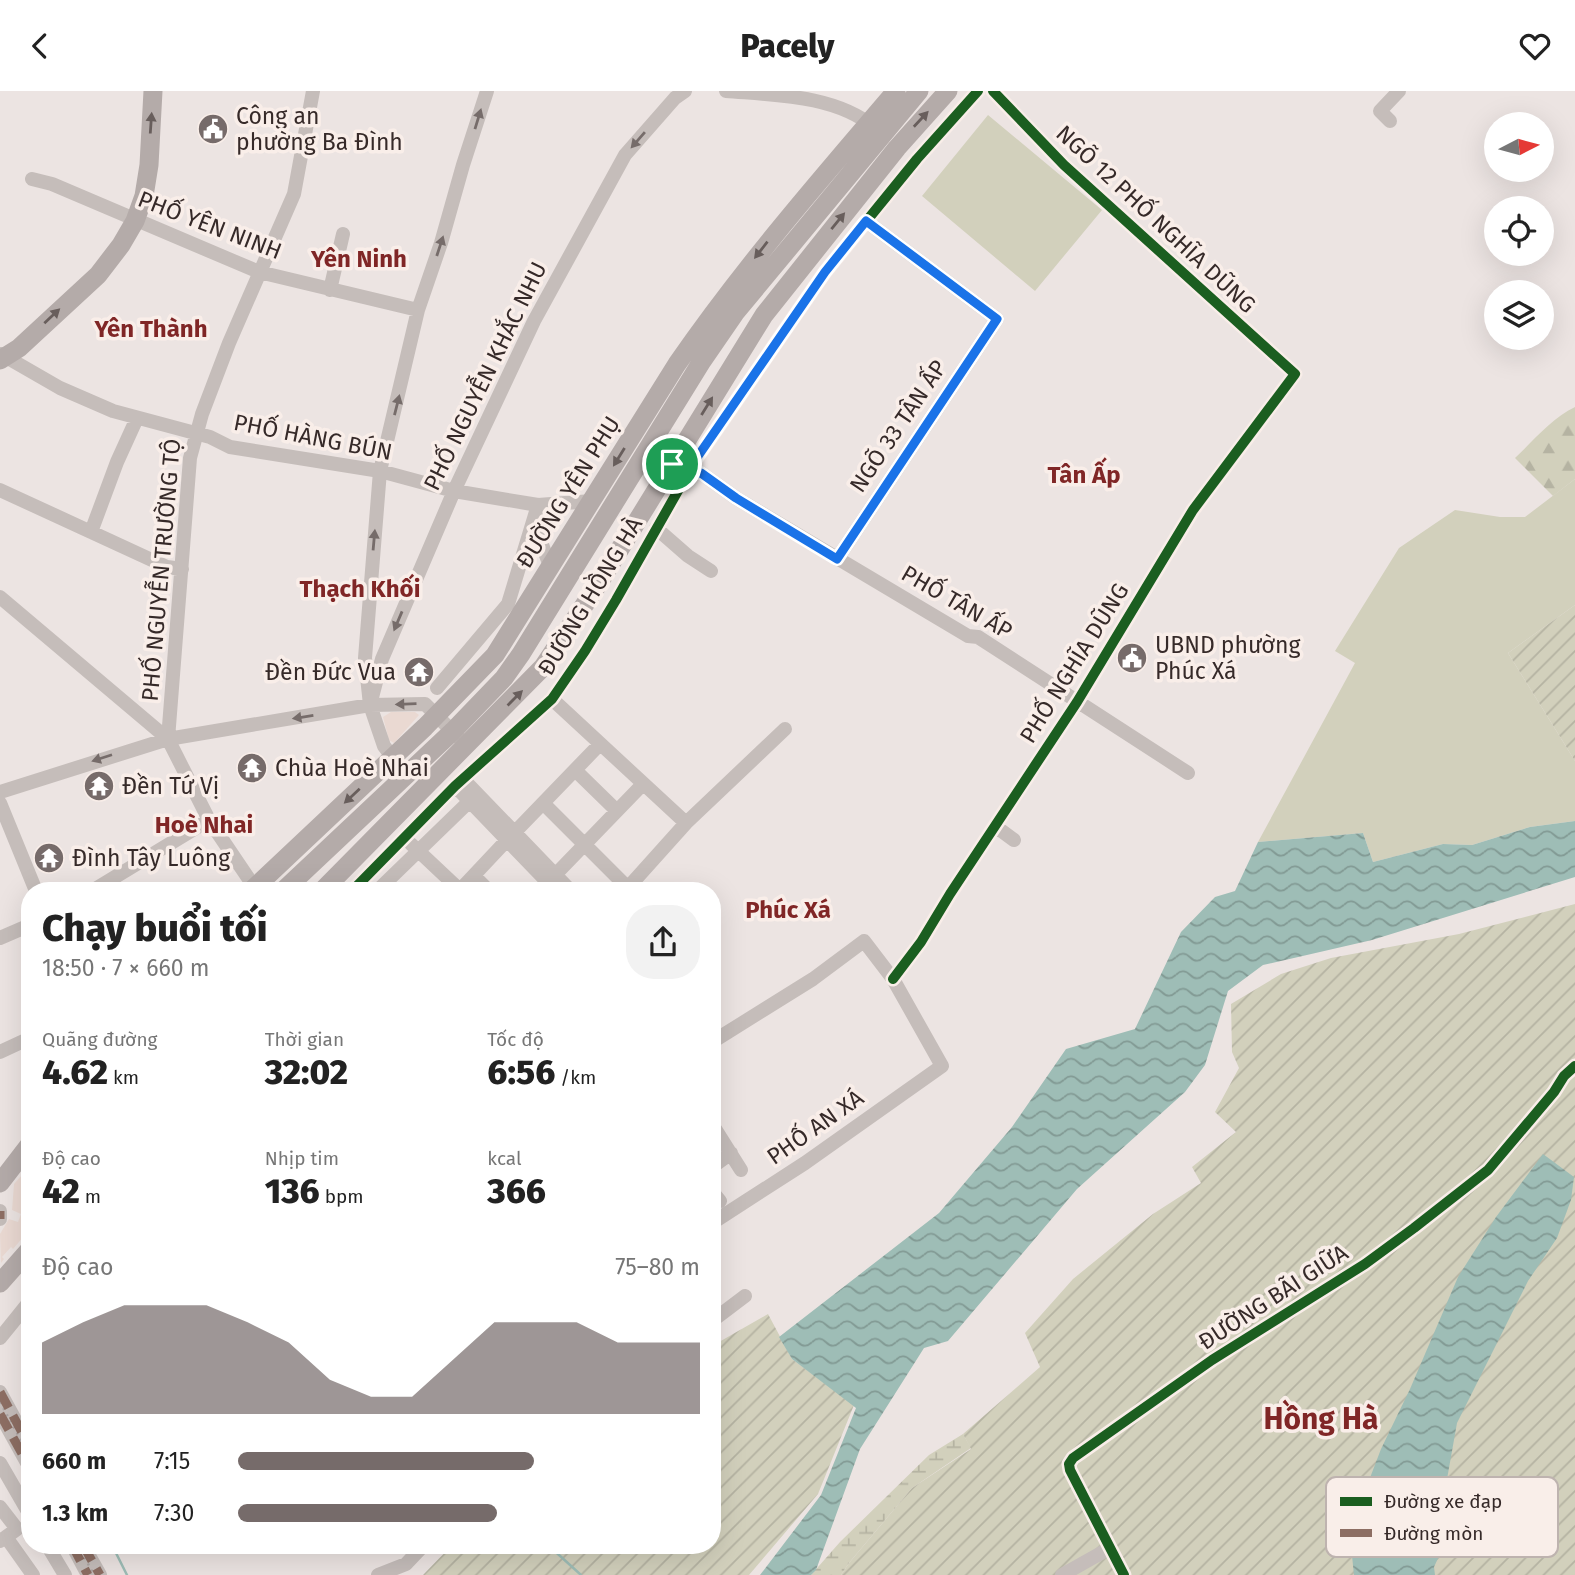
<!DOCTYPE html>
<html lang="vi">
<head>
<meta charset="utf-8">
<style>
  body { margin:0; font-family:"Fira Sans",sans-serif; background:#f2f2f2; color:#222; height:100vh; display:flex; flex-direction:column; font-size:26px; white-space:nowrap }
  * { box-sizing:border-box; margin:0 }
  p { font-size:23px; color:#767676 }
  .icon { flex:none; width:38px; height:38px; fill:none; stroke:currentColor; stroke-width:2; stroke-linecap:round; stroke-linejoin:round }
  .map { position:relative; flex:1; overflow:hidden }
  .sheet { position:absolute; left:21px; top:791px; width:700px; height:672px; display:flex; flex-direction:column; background:#fff; border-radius:28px; box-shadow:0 7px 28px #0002 }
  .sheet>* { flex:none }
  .needle { width:46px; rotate:84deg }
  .fabs { position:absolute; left:1484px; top:21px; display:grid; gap:14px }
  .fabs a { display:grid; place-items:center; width:70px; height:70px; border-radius:50%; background:#fff; box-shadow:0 7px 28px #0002; font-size:35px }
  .pin { position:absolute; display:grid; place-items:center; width:60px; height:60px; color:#fff; margin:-30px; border:4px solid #fff; border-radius:50%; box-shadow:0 2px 7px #0007 }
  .round { display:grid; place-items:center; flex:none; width:74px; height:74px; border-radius:28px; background:#f2f2f2 }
  .summary { display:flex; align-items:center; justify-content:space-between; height:119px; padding:0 21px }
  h1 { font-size:38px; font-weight:800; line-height:52px }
  .metrics { display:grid; grid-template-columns:repeat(3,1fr); gap:10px; height:119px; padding:7px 21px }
  .metrics div { display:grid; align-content:center }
  .metrics b { font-size:35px; font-weight:800 }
  .metrics small { font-size:19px; font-weight:400 }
  .metrics p { font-size:19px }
  .chart { height:196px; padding:14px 21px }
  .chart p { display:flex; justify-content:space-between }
  .chart svg { width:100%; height:126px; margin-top:7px; fill:#766b6a; opacity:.7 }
  ul { padding:0 21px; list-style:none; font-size:23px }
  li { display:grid; grid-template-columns:112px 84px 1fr; align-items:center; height:52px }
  li i { height:18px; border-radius:9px; background:#766b6a }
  header { display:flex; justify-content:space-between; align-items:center; height:91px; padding:0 21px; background:#fff; font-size:32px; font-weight:800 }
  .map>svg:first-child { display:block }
  .grass { fill:#d2d0bc }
  .forest { fill:url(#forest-firs) }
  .wetland { fill:url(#wetland-marsh) }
  .garden { fill:url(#garden-furrows) }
  .plaza { fill:#ead9d2 }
  .water { fill:url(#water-waves) }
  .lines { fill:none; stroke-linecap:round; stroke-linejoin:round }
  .stream { stroke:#9ebdb6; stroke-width:2.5 }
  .minor { stroke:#c5bdba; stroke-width:14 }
  .major { stroke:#b4aba9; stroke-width:19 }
  .rail { stroke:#ada6a5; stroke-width:2.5; stroke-dasharray:2 5; stroke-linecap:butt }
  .quiet { stroke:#8d6e63; stroke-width:9; stroke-dasharray:18 9; stroke-linecap:butt }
  .cycleway-casing { stroke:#f9eee9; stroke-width:15 }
  .cycleway { stroke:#1b5e20; stroke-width:10 }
  .oneway { fill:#766c6a }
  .oneway2 { fill:#685e5c }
  .route-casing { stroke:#fff; stroke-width:14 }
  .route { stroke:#1a73e8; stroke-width:9 }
  .labels { text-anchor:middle; stroke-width:7; stroke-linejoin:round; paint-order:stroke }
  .poi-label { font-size:23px; fill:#362a29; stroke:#f9eee9; text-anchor:start }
  .street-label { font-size:23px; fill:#362a29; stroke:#f9eee9 }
  .neighbourhood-label { font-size:24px; font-weight:bold; fill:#802626; stroke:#f9eee9 }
  .district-label { font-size:30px; font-weight:bold; fill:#802626; stroke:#f9eee9 }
  .key { fill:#f9eee9; stroke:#beb3af; stroke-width:2 }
  .key-label { font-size:19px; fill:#362a29 }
</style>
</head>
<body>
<header><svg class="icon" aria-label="back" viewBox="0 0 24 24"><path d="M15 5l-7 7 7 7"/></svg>Pacely<svg class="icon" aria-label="heart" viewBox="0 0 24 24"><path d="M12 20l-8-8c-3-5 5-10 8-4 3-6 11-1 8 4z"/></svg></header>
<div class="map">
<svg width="1575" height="1484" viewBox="0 0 1575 1484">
  <defs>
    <pattern id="forest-firs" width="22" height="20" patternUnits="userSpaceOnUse" patternTransform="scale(1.75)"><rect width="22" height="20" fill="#d2d0bc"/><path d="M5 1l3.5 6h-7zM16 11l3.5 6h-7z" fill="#b5b3a2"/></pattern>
    <pattern id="wetland-marsh" width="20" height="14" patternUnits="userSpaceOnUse" patternTransform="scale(1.75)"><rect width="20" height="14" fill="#d2d0bc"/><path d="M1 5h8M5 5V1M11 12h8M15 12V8" fill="none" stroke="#b5b3a2"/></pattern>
    <pattern id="garden-furrows" width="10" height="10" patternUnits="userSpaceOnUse" patternTransform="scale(1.75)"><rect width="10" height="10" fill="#d2d0bc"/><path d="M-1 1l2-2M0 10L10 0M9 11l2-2" fill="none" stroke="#b5b3a2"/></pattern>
    <pattern id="water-waves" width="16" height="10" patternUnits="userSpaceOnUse" patternTransform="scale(1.75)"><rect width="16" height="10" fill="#9ebdb6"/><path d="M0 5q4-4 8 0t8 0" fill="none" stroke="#829a94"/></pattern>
  </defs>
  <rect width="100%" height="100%" fill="#ece4e2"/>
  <!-- grass -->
  <path class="grass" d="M988,24L1102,119L1035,200L922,105Z
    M1575,388V514L1508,562L1575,670V730L1530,736L1472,754L1443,753L1373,771L1363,742L1258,751L1355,572L1335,560L1399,457L1455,419L1500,426H1525Z"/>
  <!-- forest -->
  <path class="forest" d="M1575,316V388L1553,405L1515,367C1533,350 1552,327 1575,316Z"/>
  <!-- wetland -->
  <path class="wetland" d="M963,1343L971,1357L912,1397L849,1472L841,1484H811L840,1451L929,1364Z"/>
  <!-- garden -->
  <path class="garden" d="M1575,514V670L1508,562Z
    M1575,813V1484H841L849,1472L912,1397L971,1358L963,1343L1040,1276L1025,1242L1073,1188L1153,1123L1201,1092L1192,1076L1236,1041L1215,1021L1239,977L1232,961L1231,913L1281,883L1331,867L1459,843Z
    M768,1223L792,1268L854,1314L818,1403L749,1484H423L452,1454H712V1255Z"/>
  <!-- plaza -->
  <path class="plaza" d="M391,621H415L419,624L394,652L389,649L383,626Z
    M30,1075L27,1082H30V1089L25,1097L30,1106V1138L13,1158L11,1156L2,1166L4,1168L1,1172L0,1143L9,1128L18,1131L21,1123L12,1119L14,1093Z"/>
  <!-- water -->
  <path class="water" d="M1575,730V786L1372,849L1263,874L1228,900L1205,974L1185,1001L1077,1098L948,1250L924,1257L860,1358L816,1479L811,1484H760L821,1404L856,1317L792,1268L779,1246L939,1122L1012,1036L1066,958L1135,938L1181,841L1215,806L1235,800L1258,751L1363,742L1373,771L1443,753L1472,754L1530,736Z
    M1543,1063L1574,1086L1571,1109L1557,1147L1528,1190L1457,1332L1436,1450L1440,1463L1434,1476L1435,1484H1354L1351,1455L1355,1426L1381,1358L1410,1298L1458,1186L1496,1126Z"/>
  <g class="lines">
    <!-- stream -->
    <path class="stream" d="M112,1454L127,1484
      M548,1454L581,1484"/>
    <!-- minor -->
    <path class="minor" d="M726,0C775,4 836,4 875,37
      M1390,30L1380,20L1399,0
      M32,88L52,93L259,181L418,219
      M330,199L343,143
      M1,263L60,297L113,320L210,346L230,356L380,380L454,400L538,414L592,410
      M682,378L688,381L701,382L736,407L968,545L978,546L1188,682
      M0,399L167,476L182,478
      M539,426L541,451L550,475
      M656,437L688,465L711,480
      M91,441L117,371L137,327
      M837,468L997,228L866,130
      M0,506L168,648L209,729L255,797
      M437,597L508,513L538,414
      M552,608L686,732
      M370,614L382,568L454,400L534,230L625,64L675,7L685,0
      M168,648L190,367L202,323L229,252L294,103L313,0
      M393,667L384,655L370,614L365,567L380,380L418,219L441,152L463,74L487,0
      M575,679L616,719
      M464,689L571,800
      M455,695L556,800
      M0,701L168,648L370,614L425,613L459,647
      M0,712L36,800
      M543,712L628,797
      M995,735L1014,749
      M514,742L600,653
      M411,753L461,800
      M555,784L643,693
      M474,785L489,800
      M460,799L507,749
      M92,800L209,729
      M352,800L455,695L552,608L585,560L616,509L696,368L825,181L917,68L978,0
      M377,800L477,703
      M625,800L686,732L785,638
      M0,847L30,834
      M893,888L921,851L950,803L1077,611L1193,419L1295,283L1064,74L993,0
      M712,951L813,888L864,850L893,888L942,975L805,1072L712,1132
      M0,961L30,947
      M712,1033L741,1079
      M712,1076L731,1062
      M712,1100L720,1110
      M0,1120V1128
      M712,1230L745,1205
      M0,1247L30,1210
      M0,1301L30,1356
      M0,1323L30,1377
      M0,1372L30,1424
      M0,1416L17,1438L6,1446
      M0,1450L6,1446L33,1484
      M47,1454L65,1484
      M72,1454L88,1484
      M83,1454L100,1484
      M378,1484L406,1473L424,1454
      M1062,1484L1110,1457
      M1124,1484L1070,1379L1069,1373L1073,1367L1212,1269L1365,1173L1414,1137L1488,1079L1554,1001L1564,985L1575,975"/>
    <!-- major -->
    <path class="major" d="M0,269L19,257L98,184L121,154L135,130L144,105L149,74L153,0
      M251,800L425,636L495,564L677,273C744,176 820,89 896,0
      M283,800L453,640L504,587L521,563L702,270L735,222L919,0
      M322,800L543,576L599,492L764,224L897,57L948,0
      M0,1092L30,1053
      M0,1192L30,1158"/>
    <!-- rail -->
    <path class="rail" d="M0,1311L30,1366
      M78,1454L94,1484"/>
    <!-- quiet -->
    <path class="quiet" d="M0,1120V1128
      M0,1301L30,1356
      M0,1323L30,1377
      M72,1454L88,1484
      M83,1454L100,1484"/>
    <!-- cycleway casing -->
    <g class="cycleway-casing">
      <path id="cycleway" d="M352,800L455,695L552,608L585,560L616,509L696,368L825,181L917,68L978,0
        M893,888L921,851L950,803L1077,611L1193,419L1295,283L1064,74L993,0
        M1124,1484L1070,1379L1069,1373L1073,1367L1212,1269L1365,1173L1414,1137L1488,1079L1554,1001L1564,985L1575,975"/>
    </g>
    <!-- cycleway -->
    <use href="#cycleway" class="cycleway"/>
  </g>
  <!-- one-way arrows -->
  <defs><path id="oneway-solid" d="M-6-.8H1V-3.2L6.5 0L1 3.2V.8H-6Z" transform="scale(1.75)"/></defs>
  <g class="oneway">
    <use href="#oneway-solid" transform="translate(478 28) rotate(-73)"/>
    <use href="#oneway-solid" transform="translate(638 49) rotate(131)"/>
    <use href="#oneway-solid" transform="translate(440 155) rotate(-72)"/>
    <use href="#oneway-solid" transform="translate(397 314) rotate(-76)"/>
    <use href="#oneway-solid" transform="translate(374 449) rotate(-85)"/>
    <use href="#oneway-solid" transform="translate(398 530) rotate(113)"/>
    <use href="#oneway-solid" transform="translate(406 613) rotate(178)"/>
    <use href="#oneway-solid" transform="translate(303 626) rotate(171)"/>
    <use href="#oneway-solid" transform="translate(102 667) rotate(162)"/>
  </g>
  <g class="oneway2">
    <use href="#oneway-solid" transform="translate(921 28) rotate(-47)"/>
    <use href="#oneway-solid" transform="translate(151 32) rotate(-86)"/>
    <use href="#oneway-solid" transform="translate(838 130) rotate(-51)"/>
    <use href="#oneway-solid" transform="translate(761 159) rotate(128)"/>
    <use href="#oneway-solid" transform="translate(52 225) rotate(-43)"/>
    <use href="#oneway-solid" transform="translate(707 315) rotate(-58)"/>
    <use href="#oneway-solid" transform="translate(619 366) rotate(122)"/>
    <use href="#oneway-solid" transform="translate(515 607) rotate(-45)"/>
    <use href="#oneway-solid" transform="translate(352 705) rotate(137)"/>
  </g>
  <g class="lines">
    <!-- route casing -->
    <g class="route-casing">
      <path id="route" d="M866,130L997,228L837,468L736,407L701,382H688L672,373L680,358L696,368L825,181Z"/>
    </g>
    <!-- route -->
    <use href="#route" class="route"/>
  </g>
  <!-- icons -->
  <defs>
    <g id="civic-disc" transform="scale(1.575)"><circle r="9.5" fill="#766b6a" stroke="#f9eee9"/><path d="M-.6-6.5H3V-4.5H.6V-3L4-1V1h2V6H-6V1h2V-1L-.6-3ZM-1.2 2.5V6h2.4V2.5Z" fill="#fff"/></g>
    <g id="temple-disc" transform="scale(1.575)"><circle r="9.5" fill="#766b6a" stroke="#f9eee9"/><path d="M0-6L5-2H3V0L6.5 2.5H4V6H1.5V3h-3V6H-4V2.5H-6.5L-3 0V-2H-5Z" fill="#fff"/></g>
  </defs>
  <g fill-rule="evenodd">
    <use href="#civic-disc" x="213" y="38"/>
    <use href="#civic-disc" x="1132" y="567"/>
    <use href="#temple-disc" x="419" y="581"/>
    <use href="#temple-disc" x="252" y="677"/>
    <use href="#temple-disc" x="99" y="695"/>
    <use href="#temple-disc" x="49" y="767"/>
  </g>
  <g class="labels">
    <!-- poi labels -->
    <g class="poi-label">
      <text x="236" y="33">Công an<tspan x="236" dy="26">phường Ba Đình</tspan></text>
      <text x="1155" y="562">UBND phường<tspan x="1155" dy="26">Phúc Xá</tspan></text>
      <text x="396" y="589" text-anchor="end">Đền Đức Vua</text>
      <text x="275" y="685">Chùa Hoè Nhai</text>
      <text x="122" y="703">Đền Tứ Vị</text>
      <text x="72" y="775">Đình Tây Luông</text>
    </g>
    <!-- street labels -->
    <g class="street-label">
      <text transform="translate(1156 128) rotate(43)" y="8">NGÕ 12 PHỐ NGHĨA DŨNG</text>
      <text transform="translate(210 134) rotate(21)" y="8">PHỐ YÊN NINH</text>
      <text transform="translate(485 285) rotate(-64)" y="8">PHỐ NGUYỄN KHẮC NHU</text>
      <text transform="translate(898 335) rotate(-56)" y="8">NGÕ 33 TÂN ẤP</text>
      <text transform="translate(313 346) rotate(11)" y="8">PHỐ HÀNG BÚN</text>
      <text transform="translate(568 401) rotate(-58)" y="8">ĐƯỜNG YÊN PHỤ</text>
      <text transform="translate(161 479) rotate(-85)" y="8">PHỐ NGUYỄN TRƯỜNG TỘ</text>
      <text transform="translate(590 505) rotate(-59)" y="8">ĐƯỜNG HỒNG HÀ</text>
      <text transform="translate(957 511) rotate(30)" y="8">PHỐ TÂN ẤP</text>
      <text transform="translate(1074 572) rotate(-58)" y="8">PHỐ NGHĨA DŨNG</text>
      <text transform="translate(815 1036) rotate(-35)" y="8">PHỐ AN XÁ</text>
      <text transform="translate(1273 1206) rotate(-33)" y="8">ĐƯỜNG BÃI GIỮA</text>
    </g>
    <!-- neighbourhood labels -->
    <g class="neighbourhood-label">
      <text x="359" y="176">Yên Ninh</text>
      <text x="151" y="246">Yên Thành</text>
      <text x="1084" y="392">Tân Ấp</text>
      <text x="360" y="506">Thạch Khối</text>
      <text x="204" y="742">Hoè Nhai</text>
      <text x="788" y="827">Phúc Xá</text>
    </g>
    <!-- district labels -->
    <g class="district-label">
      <text x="1321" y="1338">Hồng Hà</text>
    </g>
  </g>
  <!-- legend -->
  <rect x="1326" y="1386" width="232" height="80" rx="10" class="key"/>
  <rect x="1340" y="1406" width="32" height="9" fill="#1b5e20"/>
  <rect x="1340" y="1438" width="32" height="8" fill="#8d6e63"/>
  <g class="key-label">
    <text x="1384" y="1417">Đường xe đạp</text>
    <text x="1384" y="1449">Đường mòn</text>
  </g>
</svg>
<div class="fabs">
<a><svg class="needle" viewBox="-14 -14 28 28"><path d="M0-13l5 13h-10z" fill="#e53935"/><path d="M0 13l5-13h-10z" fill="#767676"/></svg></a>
<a><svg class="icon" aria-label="locate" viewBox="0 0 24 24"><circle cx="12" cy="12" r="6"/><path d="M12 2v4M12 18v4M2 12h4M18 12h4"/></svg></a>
<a><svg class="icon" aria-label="layers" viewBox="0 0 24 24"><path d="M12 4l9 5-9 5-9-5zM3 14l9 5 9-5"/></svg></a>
</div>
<div class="pin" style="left:672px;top:373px;background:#1e9e55"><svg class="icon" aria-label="arrive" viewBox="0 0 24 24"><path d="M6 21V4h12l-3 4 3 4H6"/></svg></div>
<section class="sheet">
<div class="summary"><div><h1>Chạy buổi tối</h1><p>18:50 · 7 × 660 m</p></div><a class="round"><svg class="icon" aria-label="share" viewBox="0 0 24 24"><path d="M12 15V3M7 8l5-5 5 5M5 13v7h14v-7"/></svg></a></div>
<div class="metrics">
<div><p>Quãng đường</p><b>4.62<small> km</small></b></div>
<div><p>Thời gian</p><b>32:02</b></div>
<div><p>Tốc độ</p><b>6:56<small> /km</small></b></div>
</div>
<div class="metrics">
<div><p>Độ cao</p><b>42<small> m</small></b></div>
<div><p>Nhịp tim</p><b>136<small> bpm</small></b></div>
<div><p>kcal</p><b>366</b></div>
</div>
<div class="chart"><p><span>Độ cao</span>75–80 m</p>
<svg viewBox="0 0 160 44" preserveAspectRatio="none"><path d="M0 44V19L10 12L20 6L30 6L40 6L50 12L60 19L70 32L80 38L90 38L100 25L110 12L120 12L130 12L140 19L150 19L160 19V44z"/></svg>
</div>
<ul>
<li><b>660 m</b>7:15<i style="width:64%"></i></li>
<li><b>1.3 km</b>7:30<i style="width:56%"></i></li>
</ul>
</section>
</div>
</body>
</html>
